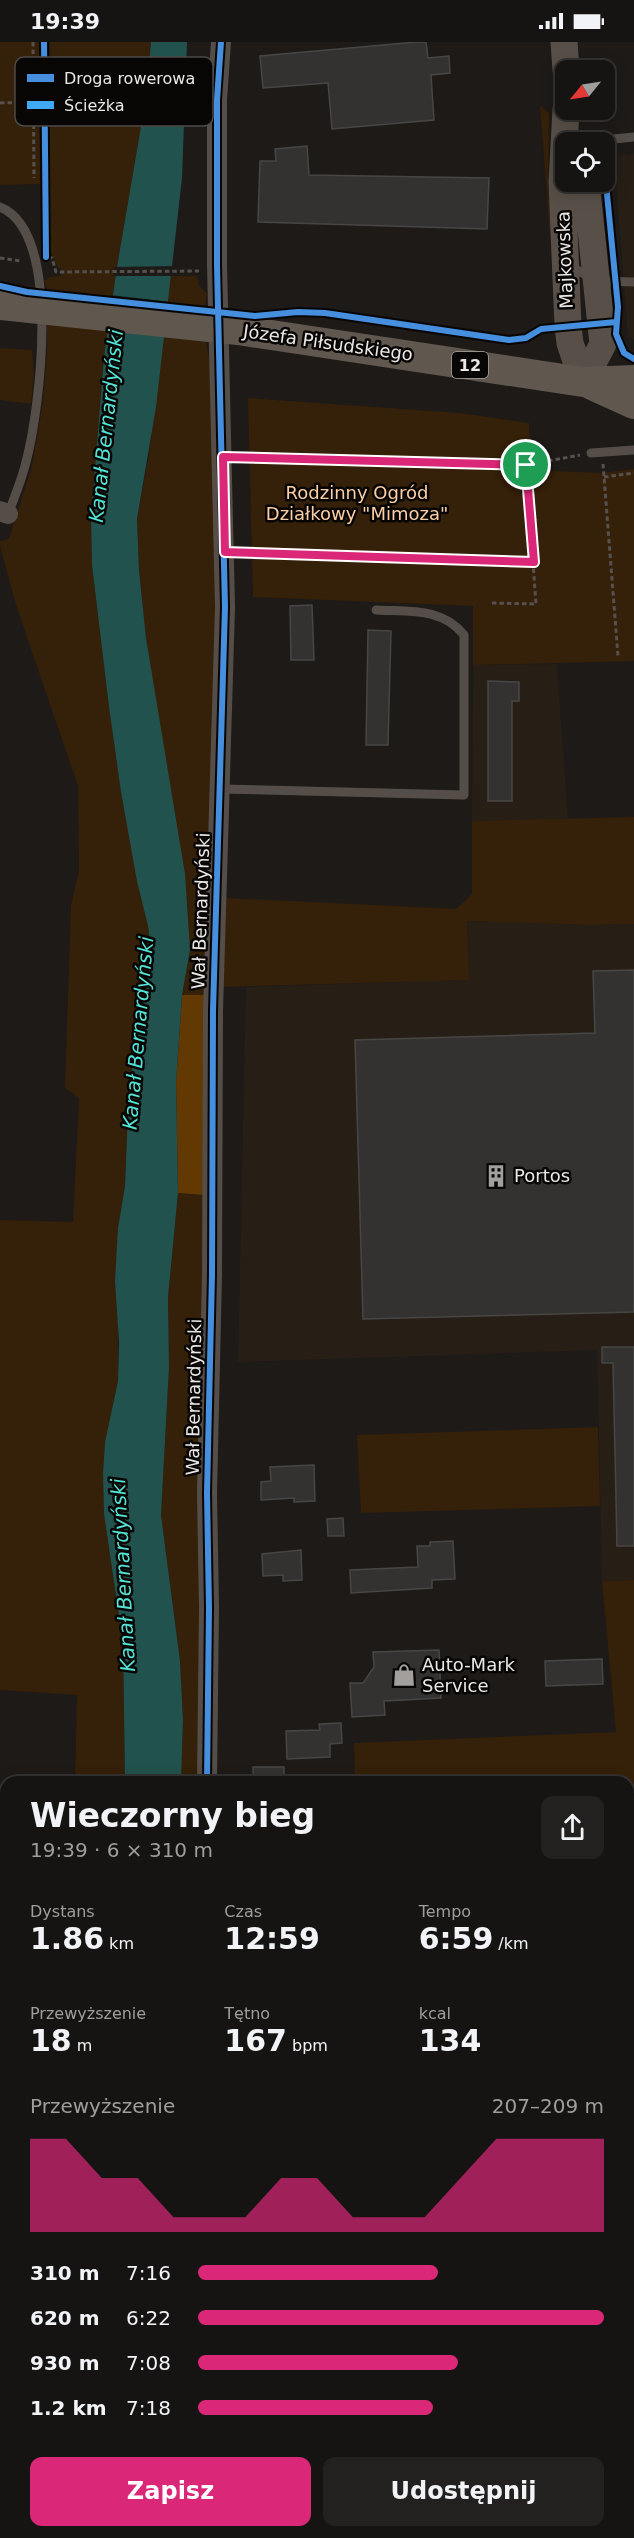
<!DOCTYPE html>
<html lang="pl">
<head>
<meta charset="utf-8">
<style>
  body { margin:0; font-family:"DejaVu Sans",sans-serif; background:#232120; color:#f1f3f6; height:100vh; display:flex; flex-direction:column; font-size:22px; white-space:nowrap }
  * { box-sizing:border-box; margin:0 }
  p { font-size:20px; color:#9e9e9f }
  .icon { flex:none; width:33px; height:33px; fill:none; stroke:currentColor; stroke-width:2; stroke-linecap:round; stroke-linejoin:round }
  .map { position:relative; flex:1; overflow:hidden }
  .panel { position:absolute; left:0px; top:1734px; width:634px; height:762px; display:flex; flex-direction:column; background:#161412; border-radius:18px 18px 0 0; box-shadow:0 3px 15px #0003,0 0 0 2px #353332 }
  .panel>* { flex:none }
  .needle { width:39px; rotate:240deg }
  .tools { position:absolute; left:555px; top:18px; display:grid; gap:12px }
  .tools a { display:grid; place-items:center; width:60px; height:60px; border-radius:12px; background:#161412; box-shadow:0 3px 15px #0003,0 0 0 2px #353332; font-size:30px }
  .pin { position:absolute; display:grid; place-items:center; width:51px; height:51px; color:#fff; margin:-26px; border:3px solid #fff; border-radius:50%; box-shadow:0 2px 6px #0007 }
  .round { display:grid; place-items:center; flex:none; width:63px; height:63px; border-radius:12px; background:#232120 }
  .headline { display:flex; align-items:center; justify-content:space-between; height:102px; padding:0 30px }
  h1 { font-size:33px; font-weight:800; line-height:45px }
  .stats { display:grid; grid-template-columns:repeat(3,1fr); gap:9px; height:102px; padding:6px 30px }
  .stats div { display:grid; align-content:center }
  .stats b { font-size:30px; font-weight:800 }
  .stats small { font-size:16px; font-weight:400 }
  .stats p { font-size:16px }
  .chart { height:168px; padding:12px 30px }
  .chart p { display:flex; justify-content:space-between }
  .chart svg { width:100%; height:108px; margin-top:6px; fill:#db2777; opacity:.7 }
  .cta { display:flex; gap:12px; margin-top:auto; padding:12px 30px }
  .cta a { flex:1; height:69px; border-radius:12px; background:#db2777; color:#fff; font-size:24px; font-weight:800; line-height:69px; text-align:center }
  .cta a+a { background:#232120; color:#f1f3f6 }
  ul { padding:0 30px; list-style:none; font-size:20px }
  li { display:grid; grid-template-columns:96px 72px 1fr; align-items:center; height:45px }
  li i { height:15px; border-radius:8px; background:#db2777 }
  .status { display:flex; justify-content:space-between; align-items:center; height:42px; padding:0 30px; background:#161412; direction:ltr }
  .status svg { height:16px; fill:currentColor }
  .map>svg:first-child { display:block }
  .built { fill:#271e16 }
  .green { fill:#352009 }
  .forest { fill:#623803 }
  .water { fill:#22524d }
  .pier { fill:#1d1a18 }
  .building { fill:#343230; stroke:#484645; stroke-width:1.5 }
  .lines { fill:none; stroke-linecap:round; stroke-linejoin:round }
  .path { stroke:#56514d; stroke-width:3; stroke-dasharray:4.5 3; stroke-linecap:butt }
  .service { stroke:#554e48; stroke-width:9 }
  .minor { stroke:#554e48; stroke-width:20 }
  .secondary { stroke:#585048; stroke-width:27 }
  .primary { stroke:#60574e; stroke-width:30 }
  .quiet { stroke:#3fa9f5; stroke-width:4.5; stroke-dasharray:9 4.5; stroke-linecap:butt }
  .cycleway-casing { stroke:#080605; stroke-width:10 }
  .cycleway { stroke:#468fdf; stroke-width:6 }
  .route-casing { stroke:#fff; stroke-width:12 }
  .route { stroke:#db2777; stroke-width:8 }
  .labels { text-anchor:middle; stroke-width:5; stroke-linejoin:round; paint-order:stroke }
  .shield { fill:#080605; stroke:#a6a4a1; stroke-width:1.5 }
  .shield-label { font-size:16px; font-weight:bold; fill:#eae7e4 }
  .street-label { font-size:18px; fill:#eae7e4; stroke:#080605 }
  .park-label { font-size:18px; fill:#fbcea5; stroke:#080605 }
  .poi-label { font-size:18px; fill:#eae7e4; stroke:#080605; text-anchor:start }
  .water-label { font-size:20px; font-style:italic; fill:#53e3d6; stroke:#080605 }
  .key { fill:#080605; stroke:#4c4a48; stroke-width:1.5 }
  .key-label { font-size:16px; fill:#eae7e4 }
</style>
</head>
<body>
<div class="status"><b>19:39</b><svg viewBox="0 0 49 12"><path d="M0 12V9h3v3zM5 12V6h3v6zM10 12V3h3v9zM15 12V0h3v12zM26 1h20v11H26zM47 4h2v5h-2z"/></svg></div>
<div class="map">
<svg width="634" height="2496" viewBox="0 0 634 2496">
  <rect width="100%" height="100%" fill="#1d1a18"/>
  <!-- built -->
  <path class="built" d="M634,112V298L628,293L614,114Z
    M557,622L568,778L472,779L473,623Z
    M467,879L591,883L634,882V1538L602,1539L597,1308L238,1320L246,945L468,938Z"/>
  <!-- green -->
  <path class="green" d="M0,0H39L40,142L0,143Z
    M50,0H151L146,55L117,225L104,315L91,475L92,523L109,665L121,750L148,884L152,913L129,1044L125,1144L118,1186V1339L105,1400L103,1431L104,1472L123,1601L125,1740H75L77,1653L0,1648V1178L73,1180L79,1056L65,1046L71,863L79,828L78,744L16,563L0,504V499L9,497L32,424L43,360L47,309V246L44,239L49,235L61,234V226H58L50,208Z
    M540,63L549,71L548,145L558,263L555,260Z
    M171,234H197L199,244L207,251L204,270V289L213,338L217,591L204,953H182L190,908L146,596L139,528L137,477L149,412Z
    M0,306L32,308L34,332L31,362L0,358Z
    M248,356L460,371L529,381L531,428L601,431L634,427V619L473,623V564L253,555Z
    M634,775V882L591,883L467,879L469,938L223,945L226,856L456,867L472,852V779Z
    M178,1151L204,1153L200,1740H181L183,1678L180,1619L161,1473L169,1325L168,1255Z
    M598,1385L600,1464L361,1471L357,1393Z
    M634,1538V2108H629L628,1740H355L354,1701L616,1690L602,1539Z
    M0,2290H6V2369L0,2370Z"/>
  <!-- forest -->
  <path class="forest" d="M182,953H204V1153L178,1151L176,1041Z"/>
  <!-- water -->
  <path class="water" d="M151,0H187L182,136L156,365L137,477L139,528L146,596L185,832L190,908L182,953L176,1041L178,1151L168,1255L169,1325L161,1473L180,1619L183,1678L181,1740H125L123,1601L104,1472L103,1431L105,1400L118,1339L119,1300L115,1239L118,1186L125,1144L129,1044L152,913L148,884L137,839L121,750L109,665L92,523L91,475L104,315L117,225L146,55Z"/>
  <!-- pier -->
  <path class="pier" d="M175,224L174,234H113L114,225Z
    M110,253L171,260L168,293L105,287Z"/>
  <!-- building -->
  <path class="building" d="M417,0H426L428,16L449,14L450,31L431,33L434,78L332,87L328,41L263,46L260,14Z
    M307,104L309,133L489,136L487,187L258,180L260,119H276L275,107Z
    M312,563L314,618H291L290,564Z
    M368,588L391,589L388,703H366Z
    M488,639L519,640V659H512V759H488Z
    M634,928V1270L363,1277L355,998L595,991L593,929Z
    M602,1305H634V1504H617L613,1321H602Z
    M314,1423L315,1459L294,1460V1456L261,1458V1440L271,1439L270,1425Z
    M343,1476L344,1494H328L327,1477Z
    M453,1499L455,1537L432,1538V1546L351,1551L350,1528L418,1525L417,1504H430V1500Z
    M301,1508L302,1538L283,1539V1533L263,1534L262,1512Z
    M439,1608L441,1656L384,1659L385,1673L352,1675L350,1641H363L374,1625L373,1610Z
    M602,1617L603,1642L546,1644L545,1619Z
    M341,1681L342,1701L330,1702V1715L287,1717L286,1689L320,1688L319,1682Z
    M253,1725H284V1740H253Z"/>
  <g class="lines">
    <!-- path -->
    <path class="path" d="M33,0L34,136
      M0,61L34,60
      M48,215L52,216L56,230L199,229
      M0,216L21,219
      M240,416L526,423L536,562L492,561
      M603,422L618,614
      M526,423L580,413
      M604,435L634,431
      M242,510L534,520
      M628,1749L634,1748
      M628,1866H634
      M628,1984H634
      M628,2104H634"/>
    <!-- service -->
    <path class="service" d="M583,100L634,95
      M0,165C63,190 40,367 26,420C22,437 15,454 8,472
      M570,224L597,239L634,240
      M591,411L634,408
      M221,747L464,753V593C442,565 408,570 376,568"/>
    <!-- minor -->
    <path class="minor" d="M0,469L8,472
      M207,1740L209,1566L207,1451L212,1233L213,969L225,565L217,223V58L221,0
      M208,2490V2496"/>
    <!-- secondary -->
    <path class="secondary" d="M564,0L566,28
      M566,68L562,140L568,284L570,301L583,340
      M583,340L603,302L586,140"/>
    <!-- primary -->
    <path class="primary" d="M0,263L238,288L583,340L634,338
      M592,343L634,362"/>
    <!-- quiet -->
    <path class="quiet" d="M0,2353L6,2351"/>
    <!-- cycleway casing -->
    <g class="cycleway-casing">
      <path id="cycleway" d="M44,0L46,215
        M604,121L618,265L616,292L624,311L634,317
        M0,244L27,250L255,274L298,270L325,271L509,298L526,296L541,287L616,280
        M207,1740L209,1566L207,1451L212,1233L213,969L225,565L217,223V58L221,0"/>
    </g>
    <!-- cycleway -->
    <use href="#cycleway" class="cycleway"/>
  </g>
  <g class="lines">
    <!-- route casing -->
    <g class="route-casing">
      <path id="route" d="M223,415L526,423L534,520L225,510Z"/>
    </g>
    <!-- route -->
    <use href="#route" class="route"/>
  </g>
  <!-- icons -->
  <defs>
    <g id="building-bare" transform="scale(1.8)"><path d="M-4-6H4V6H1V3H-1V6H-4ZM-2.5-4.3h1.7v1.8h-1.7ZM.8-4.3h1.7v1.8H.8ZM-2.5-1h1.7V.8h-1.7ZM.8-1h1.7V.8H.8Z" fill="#a29f9d" stroke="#080605" stroke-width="2.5" paint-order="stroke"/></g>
    <g id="shop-bare" transform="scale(1.8)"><path d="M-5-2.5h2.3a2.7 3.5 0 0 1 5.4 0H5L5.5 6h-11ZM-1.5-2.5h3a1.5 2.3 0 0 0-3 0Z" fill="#a29f9d" stroke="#080605" stroke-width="2.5" paint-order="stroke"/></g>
  </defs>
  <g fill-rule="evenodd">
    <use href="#building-bare" x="496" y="1134"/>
    <use href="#shop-bare" x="404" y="1633"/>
  </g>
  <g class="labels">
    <!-- shield labels -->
    <rect class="shield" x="452" y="310" width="36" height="26" rx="4.5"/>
    <g class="shield-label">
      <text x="470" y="329">12</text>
    </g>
    <!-- street labels -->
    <g class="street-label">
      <text transform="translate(565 218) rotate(-92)" y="6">Majkowska</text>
      <text transform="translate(328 301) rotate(8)" y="6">Józefa Piłsudskiego</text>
      <text transform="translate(201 869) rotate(-88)" y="6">Wał Bernardyński</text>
      <text transform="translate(194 1355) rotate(-89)" y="6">Wał Bernardyński</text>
    </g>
    <!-- park labels -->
    <g class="park-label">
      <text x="357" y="457">Rodzinny Ogród<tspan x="357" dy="21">Działkowy "Mimoza"</tspan></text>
    </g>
    <!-- poi labels -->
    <g class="poi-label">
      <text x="514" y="1140">Portos</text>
      <text x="422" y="1629">Auto-Mark<tspan x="422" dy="21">Service</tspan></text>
    </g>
    <!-- water labels -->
    <g class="water-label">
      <text transform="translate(106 384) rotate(-84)" y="7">Kanał Bernardyński</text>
      <text transform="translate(138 991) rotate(-85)" y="7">Kanał Bernardyński</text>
      <text transform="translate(123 1533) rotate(-93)" y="7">Kanał Bernardyński</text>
    </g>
  </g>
  <!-- legend -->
  <rect x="15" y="15" width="198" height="69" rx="9" class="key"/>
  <rect x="27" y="32" width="27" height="8" fill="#468fdf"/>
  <rect x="27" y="59" width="27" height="8" fill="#3fa9f5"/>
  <g class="key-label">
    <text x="64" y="42">Droga rowerowa</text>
    <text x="64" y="69">Ścieżka</text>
  </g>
</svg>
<div class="tools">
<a><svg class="needle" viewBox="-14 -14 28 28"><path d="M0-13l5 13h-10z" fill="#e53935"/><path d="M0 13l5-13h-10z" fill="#9e9e9f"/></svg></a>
<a><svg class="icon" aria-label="locate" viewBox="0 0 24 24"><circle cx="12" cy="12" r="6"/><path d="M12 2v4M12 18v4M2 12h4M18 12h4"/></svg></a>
</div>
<div class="pin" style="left:526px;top:423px;background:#1e9e55"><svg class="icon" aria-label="arrive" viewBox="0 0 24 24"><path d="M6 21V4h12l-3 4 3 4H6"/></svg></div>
<section class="panel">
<div class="headline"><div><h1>Wieczorny bieg</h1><p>19:39 · 6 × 310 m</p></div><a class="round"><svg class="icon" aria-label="share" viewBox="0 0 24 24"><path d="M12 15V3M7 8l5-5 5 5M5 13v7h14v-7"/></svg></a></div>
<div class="stats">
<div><p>Dystans</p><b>1.86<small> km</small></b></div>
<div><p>Czas</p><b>12:59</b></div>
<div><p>Tempo</p><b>6:59<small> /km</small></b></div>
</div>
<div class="stats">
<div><p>Przewyższenie</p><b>18<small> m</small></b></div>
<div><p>Tętno</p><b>167<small> bpm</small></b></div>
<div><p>kcal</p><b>134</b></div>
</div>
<div class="chart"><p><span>Przewyższenie</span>207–209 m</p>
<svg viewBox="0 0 160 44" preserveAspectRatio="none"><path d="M0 44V6L10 6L20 22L30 22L40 38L50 38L60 38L70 22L80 22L90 38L100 38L110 38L120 22L130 6L140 6L150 6L160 6V44z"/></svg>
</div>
<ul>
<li><b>310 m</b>7:16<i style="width:59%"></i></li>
<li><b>620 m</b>6:22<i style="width:100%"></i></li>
<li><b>930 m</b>7:08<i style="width:64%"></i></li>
<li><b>1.2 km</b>7:18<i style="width:58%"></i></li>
</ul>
<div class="cta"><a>Zapisz</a><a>Udostępnij</a></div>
</section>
</div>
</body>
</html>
